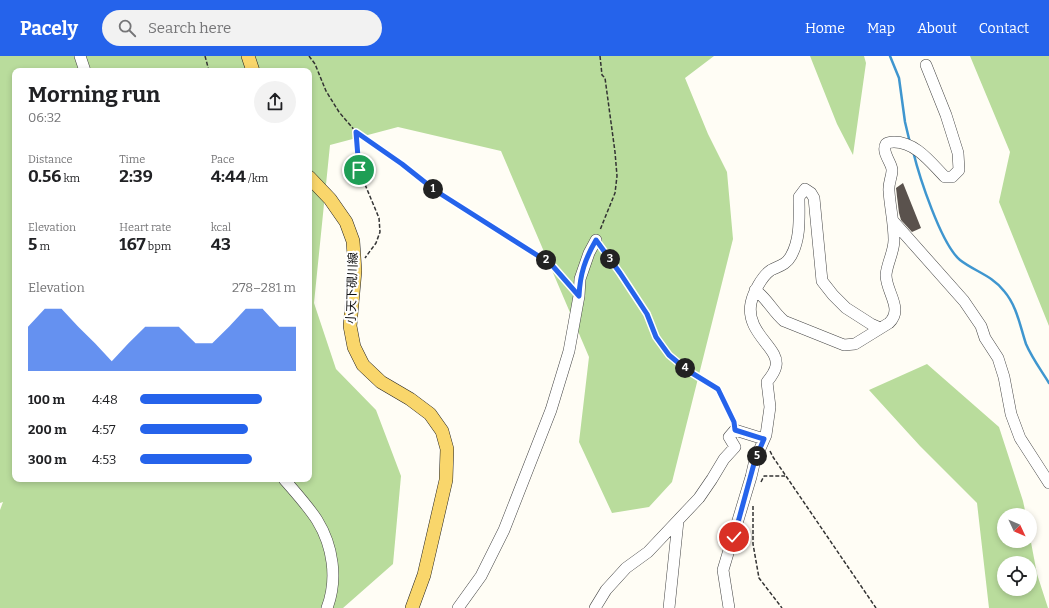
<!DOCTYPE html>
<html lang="en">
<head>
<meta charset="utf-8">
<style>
  body { margin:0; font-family:Bitter,"Noto Sans JP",serif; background:#f2f2f2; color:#202124; height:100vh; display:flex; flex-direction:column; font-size:15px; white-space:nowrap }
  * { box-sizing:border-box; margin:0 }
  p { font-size:13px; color:#757577 }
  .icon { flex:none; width:22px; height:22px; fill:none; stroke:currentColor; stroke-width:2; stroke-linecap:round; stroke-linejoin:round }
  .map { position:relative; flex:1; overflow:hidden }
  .side { position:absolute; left:12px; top:12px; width:300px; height:414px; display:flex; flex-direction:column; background:#fff; border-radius:8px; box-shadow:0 2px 6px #0003 }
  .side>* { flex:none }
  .needle { width:26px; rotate:134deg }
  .controls { position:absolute; left:997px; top:452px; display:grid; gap:8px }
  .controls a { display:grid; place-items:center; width:40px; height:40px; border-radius:50%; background:#fff; box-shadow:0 2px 6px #0003; font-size:20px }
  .pin { position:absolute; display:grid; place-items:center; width:34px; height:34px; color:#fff; margin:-17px; border:2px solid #fff; border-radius:50%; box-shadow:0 1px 4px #0007 }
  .km { position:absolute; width:20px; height:20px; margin:-10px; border-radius:50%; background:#222; color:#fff; font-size:11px; line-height:20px; text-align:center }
  .round { display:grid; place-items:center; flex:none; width:42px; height:42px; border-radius:21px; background:#f2f2f2 }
  .overview { display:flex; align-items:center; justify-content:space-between; height:68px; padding:0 16px }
  h1 { font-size:22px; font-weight:700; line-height:30px }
  .figures { display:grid; grid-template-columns:repeat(3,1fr); gap:6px; height:68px; padding:4px 16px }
  .figures div { display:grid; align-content:center }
  .figures b { font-size:17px; font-weight:700 }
  .figures small { font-size:11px; font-weight:400 }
  .figures p { font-size:11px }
  .chart { height:112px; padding:8px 16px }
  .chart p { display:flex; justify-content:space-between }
  .chart svg { width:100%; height:72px; margin-top:4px; fill:#2563eb; opacity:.7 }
  ul { padding:0 16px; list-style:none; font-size:13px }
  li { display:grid; grid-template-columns:64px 48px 1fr; align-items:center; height:30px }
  li i { height:10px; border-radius:5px; background:#2563eb }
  header { display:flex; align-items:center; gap:24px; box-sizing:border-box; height:56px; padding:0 20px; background:#2563eb; color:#fff }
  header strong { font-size:19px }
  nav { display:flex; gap:22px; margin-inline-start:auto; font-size:14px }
  .search { width:280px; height:36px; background:#f2f2f2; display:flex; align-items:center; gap:10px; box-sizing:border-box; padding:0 14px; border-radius:22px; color:#757577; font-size:15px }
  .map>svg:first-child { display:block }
  .forest { fill:#b9dc9c; fill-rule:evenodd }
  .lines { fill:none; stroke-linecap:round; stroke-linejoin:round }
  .stream { stroke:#3f96cf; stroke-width:2.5 }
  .building { fill:#5a524d }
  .minor-casing { stroke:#444; stroke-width:12 }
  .major-casing { stroke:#222; stroke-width:14 }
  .path { stroke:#333; stroke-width:1.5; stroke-dasharray:4 2; stroke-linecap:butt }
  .minor { stroke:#fff; stroke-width:11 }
  .major { stroke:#f9d66b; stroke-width:13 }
  .route-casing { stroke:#fff; stroke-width:8 }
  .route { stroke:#2563eb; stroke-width:5 }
  .labels { text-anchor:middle; stroke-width:4; stroke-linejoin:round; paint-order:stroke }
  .street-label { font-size:12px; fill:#111; stroke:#fff }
</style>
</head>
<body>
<header>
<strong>Pacely</strong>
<div class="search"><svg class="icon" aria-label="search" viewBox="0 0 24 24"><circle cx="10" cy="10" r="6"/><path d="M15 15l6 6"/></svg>Search here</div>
<nav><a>Home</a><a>Map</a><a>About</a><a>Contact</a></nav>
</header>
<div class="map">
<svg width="1049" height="552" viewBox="0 0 1049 552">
  <rect width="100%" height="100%" fill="#fffdf5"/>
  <!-- forest -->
  <path class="forest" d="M0,0H714L685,22L708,78L727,116L733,183L672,426L649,451L612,457L579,386L589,301L501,95L398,71L330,89L314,247L336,313L376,354L401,420L393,508L343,552H0V454L3,446L0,447ZM15,15H309V423H15Z
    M810,0H864L866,7L853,99L837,68Z
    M970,0H1049V270L999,146L1010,96Z
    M927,308L999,371L1023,445L1026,459H1004V485H1030V481L1037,518L1048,552H989L977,447L920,390L869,334ZM1004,507H1030V533H1004Z"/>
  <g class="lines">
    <!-- stream -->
    <path class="stream" d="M890,0L899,22L905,66L910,87
      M913,95C919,120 941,188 960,204C974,215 993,220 1004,235C1017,250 1020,270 1026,288C1032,302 1041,314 1049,327"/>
  </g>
  <!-- building -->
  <path class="building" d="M903,127L921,172L912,176L901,164L899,157L896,132Z"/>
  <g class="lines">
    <!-- minor casing -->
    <g class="minor-casing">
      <path id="minor" d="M80,0L85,15
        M893,165L964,245L981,270L985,282L998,302L1004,321L1011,358L1020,382L1049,427
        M755,234C767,242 773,256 784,265L844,289L855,288L889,267C904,253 886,236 886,219C887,207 894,196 894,184C894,167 890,151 889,135C888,128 892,121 892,114C892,107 881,96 886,88C888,86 892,86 894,86C916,86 931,107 945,121H952L959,114L958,97L946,59L926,9
        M284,423C295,436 308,450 317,464C333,490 338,523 327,552
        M458,552L481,520L504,474L551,354L569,295L579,240L580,223L589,197L596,184
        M595,552L606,534L626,512L648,496L699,442L712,423L724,403L735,391L729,381L735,374L764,383
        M669,552L678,465
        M729,552L723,514L751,421L755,404L766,379L770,351L767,326C771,321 775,316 776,310C780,292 745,277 751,247C753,237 762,220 771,214C779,210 786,209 791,200C801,182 799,161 799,141L805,133L811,137L814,142L822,225L833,239L846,252L871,268L880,272"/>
    </g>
    <!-- major casing -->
    <g class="major-casing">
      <path id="major" d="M248,0L253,15
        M309,121L330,143L346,166L353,185L355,215L350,270L354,291L363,309L381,326L410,343L430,358L442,375L447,393L446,424L424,519L412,552"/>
    </g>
    <!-- path -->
    <path class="path" d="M205,0L209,15
      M309,0L315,8L326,35L339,56L356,76L402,108L435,135L551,208L570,229
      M600,0L602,19L605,22L615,96L617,120L615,137L600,174
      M356,76L359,114L379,162L380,176L376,187L365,202
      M603,193L620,217L647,258L656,281L669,299L687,314L718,333L733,365
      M770,395L773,401L876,552
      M761,426L764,420H785
      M753,450V488L759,522L782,552"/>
    <!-- minor -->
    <use href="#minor" class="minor"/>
    <!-- major -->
    <use href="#major" class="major"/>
  </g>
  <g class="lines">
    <!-- route casing -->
    <g class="route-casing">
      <path id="route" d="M359,114L356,76L402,108L436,135L551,208L579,240C580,218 585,203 596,184L620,217L647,258L656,281L669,299L687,314L718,333L734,366L735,374L764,383L755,404L734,481"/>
    </g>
    <!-- route -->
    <use href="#route" class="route"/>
  </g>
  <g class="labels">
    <!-- street labels -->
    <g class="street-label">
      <text transform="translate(352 232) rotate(-88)" y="4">小天下硯川線</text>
    </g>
  </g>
</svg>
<div class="controls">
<a><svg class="needle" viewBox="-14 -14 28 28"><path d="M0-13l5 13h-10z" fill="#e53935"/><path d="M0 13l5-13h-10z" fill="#757577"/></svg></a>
<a><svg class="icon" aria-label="locate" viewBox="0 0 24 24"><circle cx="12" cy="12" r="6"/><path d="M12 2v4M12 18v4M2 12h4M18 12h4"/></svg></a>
</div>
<div class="pin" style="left:359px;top:114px;background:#1e9e55"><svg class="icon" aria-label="arrive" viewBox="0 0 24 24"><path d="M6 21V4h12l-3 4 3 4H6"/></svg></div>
<div class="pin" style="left:734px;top:481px;background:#d93025"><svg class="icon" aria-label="check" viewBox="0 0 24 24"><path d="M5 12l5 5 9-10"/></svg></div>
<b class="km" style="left:433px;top:133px">1</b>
<b class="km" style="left:546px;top:204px">2</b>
<b class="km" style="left:610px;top:203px">3</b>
<b class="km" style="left:685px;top:312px">4</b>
<b class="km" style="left:757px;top:400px">5</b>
<section class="side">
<div class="overview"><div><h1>Morning run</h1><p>06:32</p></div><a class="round"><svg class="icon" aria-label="share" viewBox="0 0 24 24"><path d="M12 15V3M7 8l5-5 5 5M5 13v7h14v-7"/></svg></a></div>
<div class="figures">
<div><p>Distance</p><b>0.56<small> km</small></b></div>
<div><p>Time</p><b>2:39</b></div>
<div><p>Pace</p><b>4:44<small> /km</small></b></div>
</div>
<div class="figures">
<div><p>Elevation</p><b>5<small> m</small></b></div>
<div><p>Heart rate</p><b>167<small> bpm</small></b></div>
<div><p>kcal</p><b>43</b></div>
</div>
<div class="chart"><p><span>Elevation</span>278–281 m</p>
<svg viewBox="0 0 160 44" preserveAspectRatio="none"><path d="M0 44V17L10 6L20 6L30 17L40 27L50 38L60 27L70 17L80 17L90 17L100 27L110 27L120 17L130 6L140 6L150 17L160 17V44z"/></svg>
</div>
<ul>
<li><b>100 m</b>4:48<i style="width:78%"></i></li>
<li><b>200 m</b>4:57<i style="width:69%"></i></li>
<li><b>300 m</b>4:53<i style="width:72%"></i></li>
</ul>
</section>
</div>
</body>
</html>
